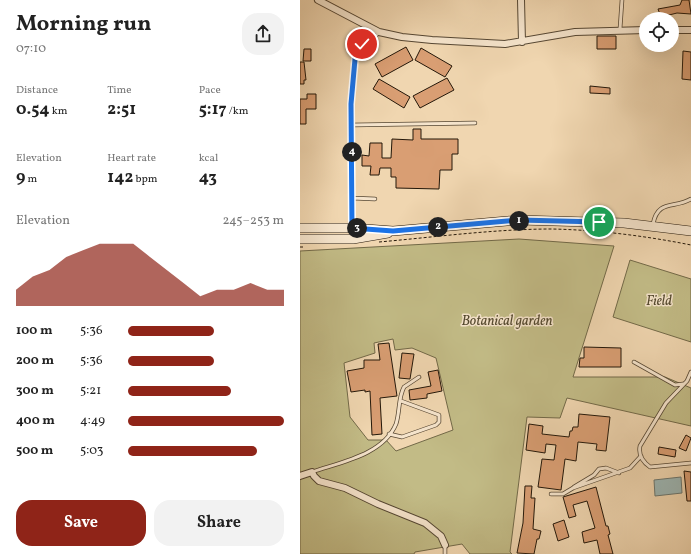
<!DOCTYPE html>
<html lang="en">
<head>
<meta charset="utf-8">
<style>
  body { margin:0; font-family:Vollkorn,serif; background:#f2f2f2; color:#222; height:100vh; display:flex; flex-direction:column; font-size:15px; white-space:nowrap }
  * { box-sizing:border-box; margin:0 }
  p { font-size:13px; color:#767676 }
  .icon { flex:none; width:22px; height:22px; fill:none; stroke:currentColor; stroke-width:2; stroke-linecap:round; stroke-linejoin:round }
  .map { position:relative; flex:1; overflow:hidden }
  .drawer { display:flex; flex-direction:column; background:#fff; width:300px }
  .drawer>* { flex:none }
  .controls { position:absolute; left:339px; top:12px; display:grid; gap:8px }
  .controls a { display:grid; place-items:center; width:40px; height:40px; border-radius:50%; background:#fff; box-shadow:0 4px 16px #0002; font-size:20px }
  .pin { position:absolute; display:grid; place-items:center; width:34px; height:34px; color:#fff; margin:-17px; border:2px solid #fff; border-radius:50%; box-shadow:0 1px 4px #0007 }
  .km { position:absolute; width:20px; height:20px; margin:-10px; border-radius:50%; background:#222; color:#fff; font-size:11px; line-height:20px; text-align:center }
  .round { display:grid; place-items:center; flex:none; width:42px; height:42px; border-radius:16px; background:#f2f2f2 }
  .head { display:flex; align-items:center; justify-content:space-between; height:68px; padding:0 16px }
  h1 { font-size:22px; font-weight:700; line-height:30px }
  .figures { display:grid; grid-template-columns:repeat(3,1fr); gap:6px; height:68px; padding:4px 16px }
  .figures div { display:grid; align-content:center }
  .figures b { font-size:17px; font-weight:700 }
  .figures small { font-size:11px; font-weight:400 }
  .figures p { font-size:11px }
  .chart { height:112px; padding:8px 16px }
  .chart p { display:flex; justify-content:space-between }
  .chart svg { width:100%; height:72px; margin-top:4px; fill:#8f2418; opacity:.7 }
  .primary-button { display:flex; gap:8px; margin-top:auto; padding:8px 16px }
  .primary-button a { flex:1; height:46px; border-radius:16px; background:#8f2418; color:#fff; font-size:16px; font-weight:700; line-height:46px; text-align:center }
  .primary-button a+a { background:#f2f2f2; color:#222 }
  ul { padding:0 16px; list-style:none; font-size:13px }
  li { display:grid; grid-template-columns:64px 48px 1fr; align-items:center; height:30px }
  li i { height:10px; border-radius:5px; background:#8f2418 }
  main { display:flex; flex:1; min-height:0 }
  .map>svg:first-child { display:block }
  .green { fill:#c2bb86; stroke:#726948; fill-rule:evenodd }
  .water { fill:#9db7b5; stroke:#6c7770 }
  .building { fill:#d99e73; stroke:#231709 }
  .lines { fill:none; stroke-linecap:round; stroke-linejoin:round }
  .service-casing { stroke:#564733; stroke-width:4.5 }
  .minor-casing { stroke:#564733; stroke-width:8 }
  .secondary-casing { stroke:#231709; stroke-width:10 }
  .path { stroke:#231709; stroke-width:1; stroke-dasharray:3 2; stroke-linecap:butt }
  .service { stroke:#f5e4cc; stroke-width:3 }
  .minor { stroke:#f5e4cc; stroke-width:6 }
  .secondary { stroke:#f5e4cc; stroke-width:9 }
  .route-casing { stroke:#fff; stroke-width:8 }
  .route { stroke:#1a73e8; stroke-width:5 }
  .labels { text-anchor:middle; stroke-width:3; stroke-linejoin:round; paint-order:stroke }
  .park-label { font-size:14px; font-style:italic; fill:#53482e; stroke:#f5e4cc }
</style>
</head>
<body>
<main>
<section class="drawer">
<div class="head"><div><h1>Morning run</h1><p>07:10</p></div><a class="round"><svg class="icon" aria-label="share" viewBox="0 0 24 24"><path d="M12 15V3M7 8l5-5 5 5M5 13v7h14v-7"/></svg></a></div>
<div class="figures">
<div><p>Distance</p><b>0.54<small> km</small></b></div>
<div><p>Time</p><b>2:51</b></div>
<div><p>Pace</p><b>5:17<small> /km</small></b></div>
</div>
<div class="figures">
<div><p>Elevation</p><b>9<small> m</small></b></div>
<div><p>Heart rate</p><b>142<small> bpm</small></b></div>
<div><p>kcal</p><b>43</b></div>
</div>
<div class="chart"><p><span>Elevation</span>245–253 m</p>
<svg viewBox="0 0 160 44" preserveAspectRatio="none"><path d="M0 44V34L10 26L20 22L30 14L40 10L50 6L60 6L70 6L80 14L90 22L100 30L110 38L120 34L130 34L140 30L150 34L160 34V44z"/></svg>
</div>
<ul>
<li><b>100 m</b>5:36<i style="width:55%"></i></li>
<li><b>200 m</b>5:36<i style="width:55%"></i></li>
<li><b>300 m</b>5:21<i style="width:66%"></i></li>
<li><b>400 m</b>4:49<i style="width:100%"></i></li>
<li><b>500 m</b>5:03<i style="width:83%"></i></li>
</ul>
<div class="primary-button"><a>Save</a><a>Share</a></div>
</section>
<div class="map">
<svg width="391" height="554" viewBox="0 0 391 554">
  <rect width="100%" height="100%" fill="#f0d6b0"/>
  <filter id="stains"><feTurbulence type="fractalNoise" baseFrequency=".005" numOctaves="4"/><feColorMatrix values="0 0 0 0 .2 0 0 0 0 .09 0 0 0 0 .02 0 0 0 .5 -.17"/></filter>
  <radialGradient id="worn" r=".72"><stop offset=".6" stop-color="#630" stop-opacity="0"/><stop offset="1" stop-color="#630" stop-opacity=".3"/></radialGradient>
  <!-- green -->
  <path class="green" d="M219,239L314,246L273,377H365L391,388V426L267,398L260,418L227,417L210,552L212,554H170L162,544L115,552L114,554H0V251ZM93,339L95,350L112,348L136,358L153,430L96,451L86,440H68L50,417L44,363L75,353L74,343Z
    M330,260L391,279V342L313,317Z"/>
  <!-- water -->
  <path class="water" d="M381,477L382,493L355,496L354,480Z"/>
  <!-- building -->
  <path class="building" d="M382,0H389L391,14L377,13L361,17L358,9L380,5Z
    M297,36H316V49H297Z
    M106,47L113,60L82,77L75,64Z
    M121,48L152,66L145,77L115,60Z
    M4,49H11V61H3Z
    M383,51L391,52V80L382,79Z
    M0,62H4L6,80H4V84H0Z
    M147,78L154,90L120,108L113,96Z
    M79,79L110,97L104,108L73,89Z
    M290,86L310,88V94L290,93Z
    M7,94H16V109H6V124H0V99H7Z
    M113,129H121V139H158V154H152V170H140L139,189L96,188V177H91V168H80L79,175H70L71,166H62V155L69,156L70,143H82V158H91L92,139L113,140Z
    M89,343L97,396L80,398L82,434L72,435L70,391L65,392V390L51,392L47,371L64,368V360H80L78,344Z
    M284,347L321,348V367H279L280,358H284Z
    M102,353L114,354L110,379L99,378Z
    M138,370L142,391L127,394V398L110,400L109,390L131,386L128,372Z
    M279,414L310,417L306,451L296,450L297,444L278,442L276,461L265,459L261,490L238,487L242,459L254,460L256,445L246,444L245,453L226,450L229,424L243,426L242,434L269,437L270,431H272L273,427H278Z
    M386,435L391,438L386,451L379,448Z
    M359,447L376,450L375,457L358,454Z
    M384,471L391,472V501H387Z
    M225,486H232L231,498H235L233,529L241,531L239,539H237L234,554L217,553L223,523Z
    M296,487L306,526H308L310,534L308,535L313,554H300L297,540L284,543L282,532L295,528L287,501L273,505L276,516L269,518L263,497Z
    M264,520L269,537L258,541L253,524Z"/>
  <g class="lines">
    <!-- service casing -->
    <g class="service-casing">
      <path id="service" d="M320,29L322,0
        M52,125L175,123
        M52,198L75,199
        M353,224C358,199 374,209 391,199
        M53,238C52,213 47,57 58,45L71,41L79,32
        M334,362L375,385L383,384
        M391,372L387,381L366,403L340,446C338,456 343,462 350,467L391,463
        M89,434L102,437L136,425L139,422V415L101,401
        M12,472C41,462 83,455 96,424C100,412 98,398 104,387L119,377
        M274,487L294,475L299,469L306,468L319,473
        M251,494H263L273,488L330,468L341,456
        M145,545V554"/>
    </g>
    <!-- minor casing -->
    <g class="minor-casing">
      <path id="minor" d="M18,0L79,32L102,37L132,40L205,44L275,32L346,30
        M221,0L222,42
        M372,30H391
        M0,476L12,472L14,476L19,481L45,488L78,504L125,523L141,536L145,545"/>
    </g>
    <!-- secondary casing -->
    <g class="secondary-casing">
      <path id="secondary" d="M0,228H52L93,231L219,220L324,223L391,231
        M0,239H53L88,233"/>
    </g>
    <!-- path -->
    <path class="path" d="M79,242C136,237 195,229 252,229C299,230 346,236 391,245
      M0,247H4"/>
    <!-- service -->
    <use href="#service" class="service"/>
    <!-- minor -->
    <use href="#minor" class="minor"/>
    <!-- secondary -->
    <use href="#secondary" class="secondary"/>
  </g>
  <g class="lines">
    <!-- route casing -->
    <g class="route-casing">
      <path id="route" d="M62,44L56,48L51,104L52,228L93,231L219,220L299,222"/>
    </g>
    <!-- route -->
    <use href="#route" class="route"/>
  </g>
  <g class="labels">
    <!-- park labels -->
    <g class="park-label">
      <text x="359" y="305">Field</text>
      <text x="207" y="325">Botanical garden</text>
    </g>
  </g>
  <rect width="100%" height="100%" filter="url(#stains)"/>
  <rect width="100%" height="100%" fill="url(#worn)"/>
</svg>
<div class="controls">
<a><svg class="icon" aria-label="locate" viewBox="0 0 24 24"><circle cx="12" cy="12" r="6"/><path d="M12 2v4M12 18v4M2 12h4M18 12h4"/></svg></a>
</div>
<div class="pin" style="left:299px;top:222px;background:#1e9e55"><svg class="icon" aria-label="arrive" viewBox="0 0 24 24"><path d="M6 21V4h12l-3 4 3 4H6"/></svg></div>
<div class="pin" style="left:62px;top:44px;background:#d93025"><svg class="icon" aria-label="check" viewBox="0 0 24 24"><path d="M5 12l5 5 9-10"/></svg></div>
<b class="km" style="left:219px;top:221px">1</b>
<b class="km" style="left:138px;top:227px">2</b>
<b class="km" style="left:57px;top:228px">3</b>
<b class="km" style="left:52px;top:152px">4</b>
</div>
</main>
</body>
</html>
